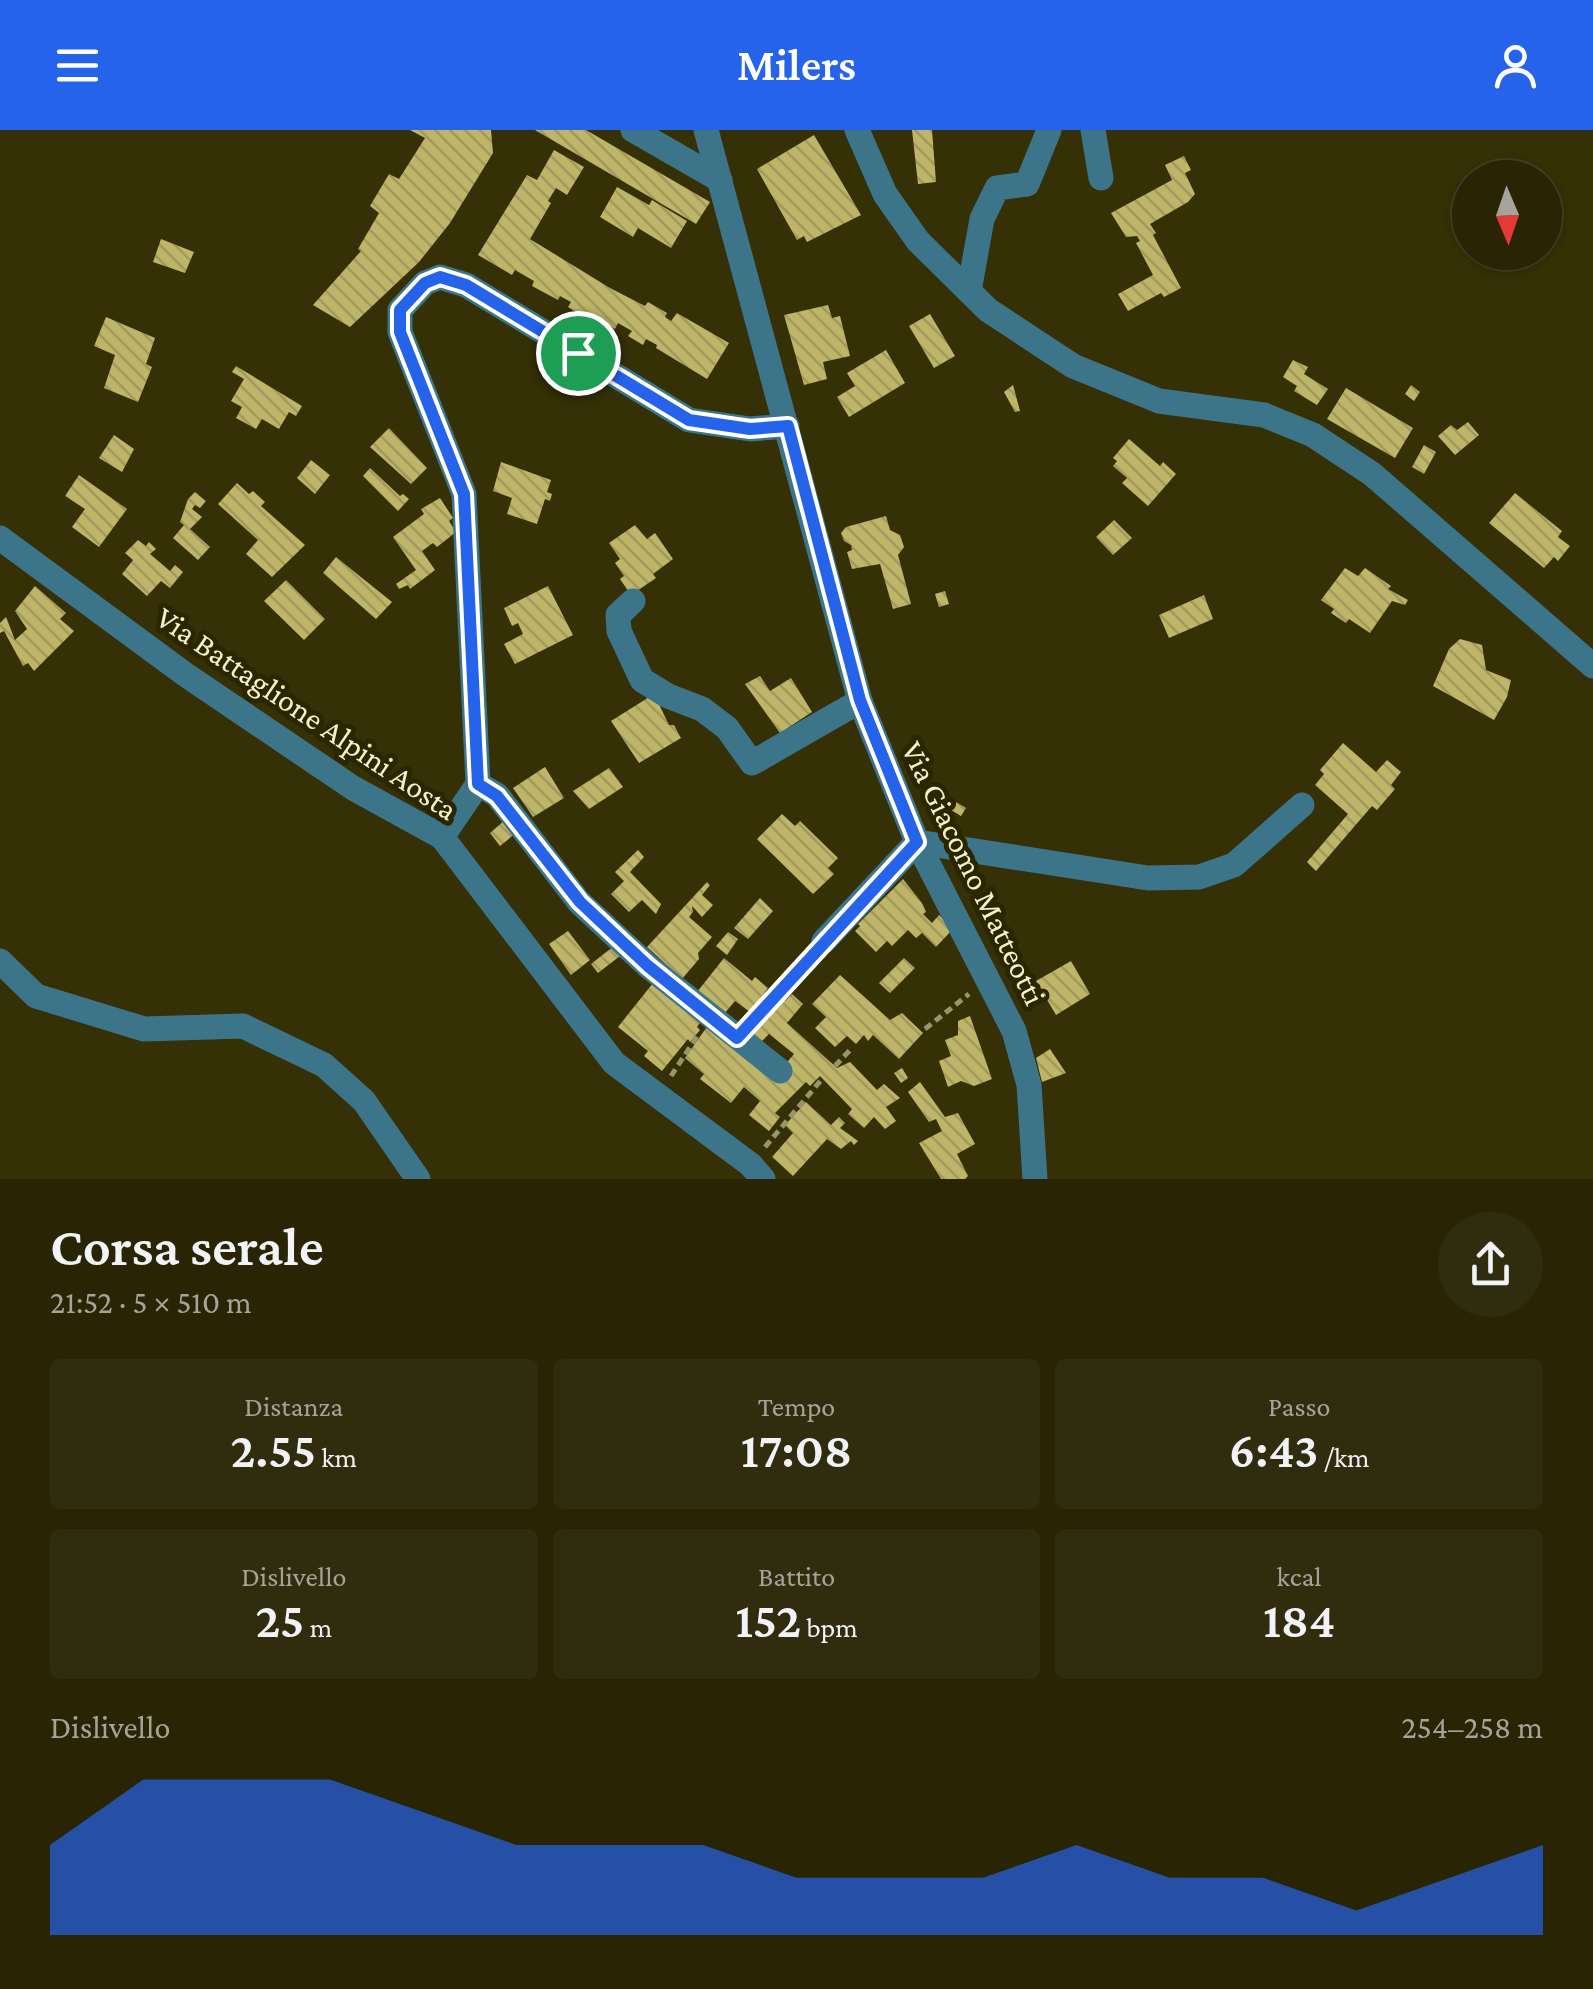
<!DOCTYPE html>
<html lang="it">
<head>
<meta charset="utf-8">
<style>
  body { margin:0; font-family:"Crimson Pro",serif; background:#302c0e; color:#f1f3f6; height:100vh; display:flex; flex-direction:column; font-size:38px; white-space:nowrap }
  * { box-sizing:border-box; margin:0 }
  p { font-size:32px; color:#a5a49a }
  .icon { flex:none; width:55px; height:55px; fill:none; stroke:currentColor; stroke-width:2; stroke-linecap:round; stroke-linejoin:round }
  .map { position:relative; height:1049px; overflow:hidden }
  .drawer { display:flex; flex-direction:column; background:#282404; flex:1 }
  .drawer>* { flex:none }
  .needle { width:65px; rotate:178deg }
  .buttons { position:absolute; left:1452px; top:30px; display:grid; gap:20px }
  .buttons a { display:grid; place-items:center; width:110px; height:110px; border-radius:50%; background:#282404; box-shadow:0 2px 8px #0004,0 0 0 2px #444126; font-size:50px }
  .pin { position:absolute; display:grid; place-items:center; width:85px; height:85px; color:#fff; margin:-42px; border:5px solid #fff; border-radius:50%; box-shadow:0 2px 10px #0007 }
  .round { display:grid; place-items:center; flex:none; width:105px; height:105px; border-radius:52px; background:#302c0e }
  .head { display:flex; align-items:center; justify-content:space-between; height:170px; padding:0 50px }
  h1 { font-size:55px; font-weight:600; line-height:75px }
  .figures { display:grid; grid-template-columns:repeat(3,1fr); gap:15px; height:170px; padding:10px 50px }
  .figures div { display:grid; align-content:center; border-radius:10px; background:#302c0e; text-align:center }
  .figures b { font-size:50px; font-weight:600 }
  .figures small { font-size:28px; font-weight:400 }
  .figures p { font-size:28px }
  .chart { height:280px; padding:20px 50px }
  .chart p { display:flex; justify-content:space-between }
  .chart svg { width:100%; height:180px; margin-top:10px; fill:#2563eb; opacity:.7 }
  header { display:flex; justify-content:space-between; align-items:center; height:130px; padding:0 50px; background:#2563eb; color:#fff; font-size:45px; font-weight:600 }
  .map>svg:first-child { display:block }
  .building { fill:url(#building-back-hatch) }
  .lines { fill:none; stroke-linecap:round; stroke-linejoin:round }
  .path { stroke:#98946c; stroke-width:5; stroke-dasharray:8 5; stroke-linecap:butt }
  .minor { stroke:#3c7589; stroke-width:25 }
  .tertiary { stroke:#3c7589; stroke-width:25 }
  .route-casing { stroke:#fff; stroke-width:20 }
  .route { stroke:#2563eb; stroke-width:12 }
  .labels { text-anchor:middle; stroke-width:10; stroke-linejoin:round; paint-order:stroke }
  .street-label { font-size:32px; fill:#f4f1cb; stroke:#2b2600 }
</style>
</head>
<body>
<header><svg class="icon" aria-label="menu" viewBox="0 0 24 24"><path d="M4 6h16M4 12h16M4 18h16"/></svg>Milers<svg class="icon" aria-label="person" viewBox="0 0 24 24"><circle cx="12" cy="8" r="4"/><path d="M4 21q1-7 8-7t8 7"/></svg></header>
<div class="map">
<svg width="1593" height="1049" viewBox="0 0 1593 1049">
  <defs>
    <pattern id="building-back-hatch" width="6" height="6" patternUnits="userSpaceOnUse" patternTransform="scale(2.5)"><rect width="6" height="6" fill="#beb568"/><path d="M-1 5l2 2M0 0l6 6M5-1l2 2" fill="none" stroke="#a19a5d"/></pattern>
  </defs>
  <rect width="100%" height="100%" fill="#353005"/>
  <!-- building -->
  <path class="building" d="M410,0H491L493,23L450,93L419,132L350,197L313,175L361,121L358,119L379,83L370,76L389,44L399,49L425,8Z
    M535,0H586L710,72L696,94Z
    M912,0H932L936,52L918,54Z
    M814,5L861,85L807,112L804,106L797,110L757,39Z
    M554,20L584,37L567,65L556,58L548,71L551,73L530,109L610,158L645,176L648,172L667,183L665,187L671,191L677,183L729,213L707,249L656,218L657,215L646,209L643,215L628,206L632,201L618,193L615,199L595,187L592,192L568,177L571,172L560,166L558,170L532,156L534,151L515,140L512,145L478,125L527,45L537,50Z
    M1184,26L1191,40L1185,43L1195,64L1188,72L1150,94L1156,103L1153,105L1181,158L1164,167L1161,163L1128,181L1118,164L1153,145L1136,113L1140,111L1137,106L1126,107L1111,83L1172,50L1165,35Z
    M617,57L649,75L652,70L687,91L671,118L638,98L633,107L600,87Z
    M161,109L194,122L185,143L153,132Z
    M828,175L832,188L840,186L850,226L823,232L827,249L804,255L784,185Z
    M930,184L955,226L934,238L909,196Z
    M106,187L155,208L146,234L152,237L138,272L104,258L115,225L94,216Z
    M886,220L905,253L849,287L837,267L855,256L847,243Z
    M1293,230L1308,237L1304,244L1328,259L1317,275L1294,261L1297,256L1283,247Z
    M236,236L302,276L296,286L289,282L279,299L262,289L256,299L236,288L242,277L231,271L244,249L232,242Z
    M1013,255L1020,281L1015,282L1004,262Z
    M1411,255L1420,262L1414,271L1405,264Z
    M1346,258L1413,298L1395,328L1327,289Z
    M1468,292L1479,305L1455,325L1438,306L1451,295L1457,300Z
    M389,298L427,338L411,354L370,317Z
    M114,305L134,319L122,342L99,328Z
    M1129,309L1160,336L1163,332L1176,344L1148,376L1122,353L1127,348L1113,336L1117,331L1113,328Z
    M1424,315L1436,322L1424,344L1412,337Z
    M311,330L330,345L315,364L297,348Z
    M501,332L551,350L547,362L552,364L550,371L545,369L537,394L507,384L512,368L493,361Z
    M370,338L400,366L403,364L409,369L398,381L363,346Z
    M79,345L127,379L99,417L72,397L85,379L65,366Z
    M237,353L249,364L253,361L265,372L261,376L305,415L272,447L246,424L258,410L218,374Z
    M195,362L206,371L200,378L195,375L192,379L202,387L190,399L210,417L198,430L173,408L184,395L180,392L188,369Z
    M1515,363L1562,401L1558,407L1570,416L1558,431L1554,427L1544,438L1489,393Z
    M440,368L453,388L449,391L456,402L437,417L433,413L422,421L435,440L410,459L408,455L399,459L396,454L416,440L393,407L424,384L421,379Z
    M886,386L890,400L900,405L904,417L898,425L911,474L893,479L880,434L852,439L847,422L852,420L851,415L844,411L841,403L846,397Z
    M1114,390L1132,408L1113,425L1096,407Z
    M635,395L647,409L655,403L673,429L653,444L656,448L631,465L620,449L624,446L615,433L620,429L609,413Z
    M138,410L146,416L149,412L156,419L150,424L170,441L175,435L183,442L170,458L161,451L147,466L122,444L133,430L125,423Z
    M336,427L392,472L376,489L323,443Z
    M1345,438L1358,446L1365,438L1391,456L1388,459L1408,470L1405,475L1392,471L1370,503L1349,489L1346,493L1331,483L1334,479L1321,470Z
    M286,450L325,489L304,510L264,471Z
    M35,456L66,483L60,489L74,501L34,541L28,533L23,536L4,501L0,503V493L6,487L15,510L27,499L15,481Z
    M548,456L573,505L515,534L504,514L523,504L518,493L512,496L504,478Z
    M945,461L949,474L939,477L935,464Z
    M1204,465L1213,489L1169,508L1159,485Z
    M1460,509L1482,515L1486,540L1511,550L1507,567L1494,590L1433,556L1449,519Z
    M760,546L770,561L791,548L812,582L780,603L745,554Z
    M654,564L669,595H674L681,608L639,633L611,591Z
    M1343,613L1376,642L1387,630L1401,642L1391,655L1395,659L1377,680L1372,676L1316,741L1307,732L1348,684L1315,655L1324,644L1320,640Z
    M545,637L564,668L533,687L513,658Z
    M609,638L623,657L589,679L573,661Z
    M956,672L966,678L961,686L951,680Z
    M782,684L795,696L800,691L838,728L828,738L834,744L813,764L757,709Z
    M505,690L516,703L500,716L490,703Z
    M638,720L644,727L630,742L661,774L656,784L642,770L629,782L611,764L624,751L615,742Z
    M903,749L922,773L926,782L923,784L932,793L939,785L953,799L936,817L922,803L916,808L908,800L892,816L887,811L876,822L855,801L860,796L858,794Z
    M707,752L710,755L702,765L713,775L702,787L692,776L693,782L689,787L712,807L698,823L699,829L682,849L647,817Z
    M760,768L773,781L748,809L734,798Z
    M568,801L590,830L571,845L549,814Z
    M728,802L738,809L727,825L716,816Z
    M614,816L620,826L598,843L591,834Z
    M724,828L752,851L755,847L768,858L750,882L735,871L724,884L697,862Z
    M904,828L915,838L890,863L879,853Z
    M1071,831L1090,864L1056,885L1036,851Z
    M840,845L890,890L902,883L923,903L899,929L873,905L868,911L864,905L856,914L847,906L835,917L815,898L826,887L812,874Z
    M657,848L705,886L697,897L700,900L690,912L688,909L662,941L644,926L648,921L618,897Z
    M792,864L803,874L787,893L837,938L850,932L877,960L884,954L900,968L886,977L896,991L885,999L874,987L864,998L848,984L852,979L820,946L810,956L806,952L775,983L780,987L769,1001L749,985L760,971L744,957L731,973L700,949L704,944L685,928L711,891L777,944L794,924L769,904L756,917L747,911L783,869L785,871Z
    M970,886L992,949L974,956L961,951L948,957L939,931L951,926L945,910L958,905V891Z
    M1050,919L1066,943L1042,952L1036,928Z
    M902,938L908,948L901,953L894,943Z
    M920,952L945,987L958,983L975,1014L957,1024L968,1046L965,1049H941L919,1013L942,1001L936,989L929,992L908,962Z
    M806,972L831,995L839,987L845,993L840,998L858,1011L854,1015L851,1011L841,1019L827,1009L793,1046L772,1027L793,1003L785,995Z"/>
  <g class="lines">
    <!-- path -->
    <path class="path" d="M752,890L808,828
      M925,899L969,864
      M835,936L851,919
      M671,946L698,905
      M765,1017L822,949"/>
    <!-- minor -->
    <path class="minor" d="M633,0L720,50
      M1093,0L1101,48
      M969,161L982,89L997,58L1027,54L1049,0
      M633,471L618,485L619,501L642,550L668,566L702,579L727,598L752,633L860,571
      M478,654L497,665L579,772L648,836L780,941
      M442,707L478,654L464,364L400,202V180L425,153L440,147L466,155L689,290L750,299L787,296
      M824,811L917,712L1148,748L1199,747L1234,735L1302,675
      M0,831L36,866L144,899L243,896L324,935L364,971L418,1049"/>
    <!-- tertiary -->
    <path class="tertiary" d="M706,0L860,571L917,712L1014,901L1029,955L1035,1049
      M857,0L885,64L918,111L988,180L1073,236L1159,271L1264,285L1313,305L1372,344L1593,536
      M0,408L186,545L353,658L442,707L614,933L751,1035L763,1049"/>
  </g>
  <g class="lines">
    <!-- route casing -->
    <g class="route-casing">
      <path id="route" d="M440,147L466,155L689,290L750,299L788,296L860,570L917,712L737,908L648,836L580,772L497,666L478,654L464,364L400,202V180L425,153Z"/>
    </g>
    <!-- route -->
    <use href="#route" class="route"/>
  </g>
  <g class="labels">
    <!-- street labels -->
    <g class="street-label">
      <text transform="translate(307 583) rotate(34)" y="11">Via Battaglione Alpini Aosta</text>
      <text transform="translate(974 743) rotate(64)" y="11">Via Giacomo Matteotti</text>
    </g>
  </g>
</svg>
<div class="buttons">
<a><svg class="needle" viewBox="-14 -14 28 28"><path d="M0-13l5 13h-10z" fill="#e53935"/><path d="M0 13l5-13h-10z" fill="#a5a49a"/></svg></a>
</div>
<div class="pin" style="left:578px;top:223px;background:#1e9e55"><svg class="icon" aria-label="arrive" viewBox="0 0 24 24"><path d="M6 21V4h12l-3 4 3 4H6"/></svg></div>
</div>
<section class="drawer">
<div class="head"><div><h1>Corsa serale</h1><p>21:52 · 5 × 510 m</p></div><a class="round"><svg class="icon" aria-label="share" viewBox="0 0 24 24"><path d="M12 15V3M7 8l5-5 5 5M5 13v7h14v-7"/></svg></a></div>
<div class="figures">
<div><p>Distanza</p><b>2.55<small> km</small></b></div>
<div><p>Tempo</p><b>17:08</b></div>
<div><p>Passo</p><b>6:43<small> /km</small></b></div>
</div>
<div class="figures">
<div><p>Dislivello</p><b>25<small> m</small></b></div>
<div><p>Battito</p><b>152<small> bpm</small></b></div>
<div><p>kcal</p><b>184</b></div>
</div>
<div class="chart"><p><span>Dislivello</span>254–258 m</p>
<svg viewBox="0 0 160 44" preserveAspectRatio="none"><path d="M0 44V22L10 6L20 6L30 6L40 14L50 22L60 22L70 22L80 30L90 30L100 30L110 22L120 30L130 30L140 38L150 30L160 22V44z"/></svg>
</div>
</section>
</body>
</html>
